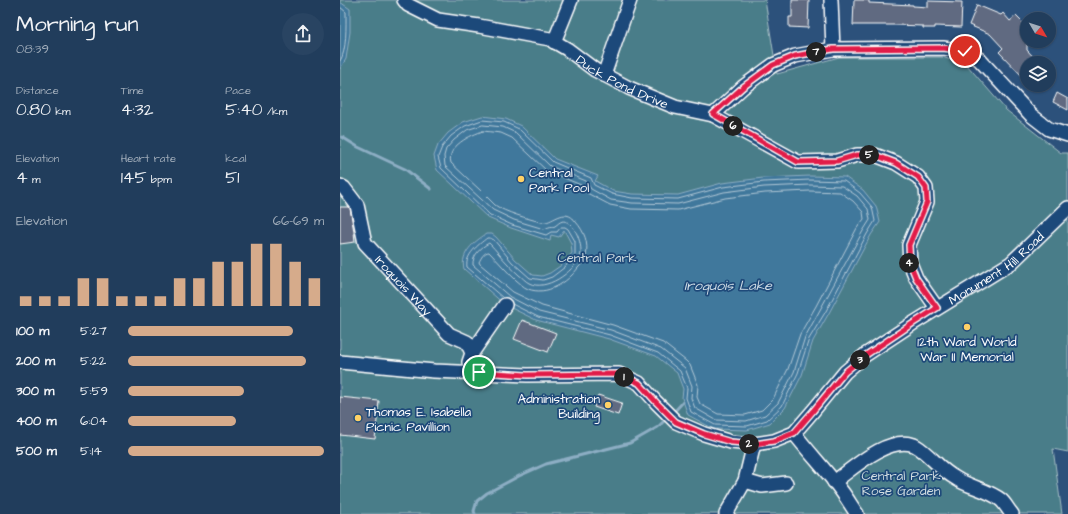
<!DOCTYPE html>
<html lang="en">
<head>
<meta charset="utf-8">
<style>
  body { margin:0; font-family:"Architects Daughter",sans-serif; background:#294462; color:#f1f3f6; height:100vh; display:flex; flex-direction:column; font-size:15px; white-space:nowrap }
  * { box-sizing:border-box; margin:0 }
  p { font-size:13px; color:#a2aebb }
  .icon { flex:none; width:22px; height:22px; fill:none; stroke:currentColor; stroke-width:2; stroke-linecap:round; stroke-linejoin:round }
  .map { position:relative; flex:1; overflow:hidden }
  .drawer { display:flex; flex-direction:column; background:#213d5c; width:340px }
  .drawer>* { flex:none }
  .needle { width:26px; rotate:129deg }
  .tools { position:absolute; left:680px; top:12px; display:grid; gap:8px }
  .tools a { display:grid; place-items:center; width:36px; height:36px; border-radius:50%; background:#213d5c; box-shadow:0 1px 3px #0004,0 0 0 1px #3e5672; font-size:20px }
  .pin { position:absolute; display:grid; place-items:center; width:34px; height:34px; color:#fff; margin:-17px; border:2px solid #fff; border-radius:50%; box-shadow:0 1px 4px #0007 }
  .km { position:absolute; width:20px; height:20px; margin:-10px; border-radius:50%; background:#222; color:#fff; font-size:11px; line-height:20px; text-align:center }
  .round { display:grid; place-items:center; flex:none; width:42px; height:42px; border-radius:21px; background:#294462 }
  .overview { display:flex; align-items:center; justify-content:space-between; height:68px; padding:0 16px }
  h1 { font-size:22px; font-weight:600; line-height:30px }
  .metrics { display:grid; grid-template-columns:repeat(3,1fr); gap:6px; height:68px; padding:4px 16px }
  .metrics div { display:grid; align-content:center }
  .metrics b { font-size:17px; font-weight:600 }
  .metrics small { font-size:11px; font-weight:400 }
  .metrics p { font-size:11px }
  .chart { height:112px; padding:8px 16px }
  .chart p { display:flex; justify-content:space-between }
  .chart svg { width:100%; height:72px; margin-top:4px; stroke:#d6ab8b; stroke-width:6 }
  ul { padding:0 16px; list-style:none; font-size:13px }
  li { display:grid; grid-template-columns:64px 48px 1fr; align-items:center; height:30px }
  li i { height:10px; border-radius:5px; background:#d6ab8b }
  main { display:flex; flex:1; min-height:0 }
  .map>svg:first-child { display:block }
  .green { fill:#4a7d89; stroke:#a4bec4 }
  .water { fill:#41789c; stroke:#8daec4 }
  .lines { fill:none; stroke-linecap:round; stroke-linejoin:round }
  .shore { stroke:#b3c9d7; stroke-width:1 }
  .stream { stroke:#8daec4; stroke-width:3 }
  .building { fill:#606b81; stroke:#fff }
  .minor-casing { stroke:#fff; stroke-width:16 }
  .minor { stroke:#1f4a7a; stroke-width:13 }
  .route-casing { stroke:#fff; stroke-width:8 }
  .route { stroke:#e11d48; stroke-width:5 }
  .poi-dot { fill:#ffd166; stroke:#1f4a7a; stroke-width:1.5 }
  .labels { text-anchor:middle; stroke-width:3.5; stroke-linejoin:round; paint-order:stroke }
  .street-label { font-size:13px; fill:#fff; stroke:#1f4a7a }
  .poi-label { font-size:13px; fill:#fff; stroke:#1f4a7a; text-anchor:start }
  .park-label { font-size:13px; fill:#d2dee2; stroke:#1f4a7a }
  .water-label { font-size:14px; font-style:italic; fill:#d0dde6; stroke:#1f4a7a }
</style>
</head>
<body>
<main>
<section class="drawer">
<div class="overview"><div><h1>Morning run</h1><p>08:39</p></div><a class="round"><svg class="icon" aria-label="share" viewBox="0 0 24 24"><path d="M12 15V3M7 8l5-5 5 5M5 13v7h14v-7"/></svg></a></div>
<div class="metrics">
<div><p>Distance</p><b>0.80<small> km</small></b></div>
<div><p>Time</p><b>4:32</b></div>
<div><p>Pace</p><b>5:40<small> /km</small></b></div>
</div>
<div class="metrics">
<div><p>Elevation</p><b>4<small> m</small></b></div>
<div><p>Heart rate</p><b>145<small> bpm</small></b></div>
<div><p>kcal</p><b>51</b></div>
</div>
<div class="chart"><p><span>Elevation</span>66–69 m</p>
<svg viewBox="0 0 160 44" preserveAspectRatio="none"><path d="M5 44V38M15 44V38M25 44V38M35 44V27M45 44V27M55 44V38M65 44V38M75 44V38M85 44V27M95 44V27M105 44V17M115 44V17M125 44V6M135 44V6M145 44V17M155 44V27"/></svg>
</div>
<ul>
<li><b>100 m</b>5:27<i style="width:84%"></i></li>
<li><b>200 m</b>5:22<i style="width:91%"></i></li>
<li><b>300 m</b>5:59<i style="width:59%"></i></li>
<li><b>400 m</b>6:04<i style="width:55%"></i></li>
<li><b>500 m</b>5:14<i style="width:100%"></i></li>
</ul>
</section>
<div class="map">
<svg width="728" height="514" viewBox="0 0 728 514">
  <rect width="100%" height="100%" fill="#2c517b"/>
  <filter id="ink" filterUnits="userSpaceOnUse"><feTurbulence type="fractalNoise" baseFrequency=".025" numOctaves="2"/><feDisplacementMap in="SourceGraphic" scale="8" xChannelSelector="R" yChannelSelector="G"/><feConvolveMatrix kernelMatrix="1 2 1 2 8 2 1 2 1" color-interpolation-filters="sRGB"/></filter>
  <g filter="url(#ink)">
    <!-- green -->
    <path class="green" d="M0,0H425L437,74L499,57H602L627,65L666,110L721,153H728V452L713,449L722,514H0Z"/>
    <!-- water -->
    <path class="water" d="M0,2L10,9V32L6,59L0,69Z
      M142,116L166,119L181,126L215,159L258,176L255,181L273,191L292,194L338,195L382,183L423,178L470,176L505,177L523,190L536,206L540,222L531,235L489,313L473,341L462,375L445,408L430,423L407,430L374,429L348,415L342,398L343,389L337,373L316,356L269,339L196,320L165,305L124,269C120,253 134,242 146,234H152L156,237L175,259L193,275L202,276L210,273L223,264L232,253L231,243L224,230L219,237L211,235L210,241L171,228L148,218L97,170L94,156L98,145L108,133L123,122Z"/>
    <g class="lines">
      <!-- shore -->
      <path class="shore" d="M0,7L6,12C6,25 7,51 0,61
        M143,125L163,127L176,133L210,166L246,181L251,189L271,200L292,203L338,204L384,192L424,187L470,185L502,186L517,196L528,209L530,220L523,231L481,308L465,337L454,372L438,403L425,415L406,421L376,420L355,408L351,398L352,386L345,368L321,349L271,330L199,312L170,297L133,265C132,256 141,247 149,243C156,250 162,258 168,264C171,268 175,271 179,275C182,277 185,281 189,283C206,292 233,272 240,257C244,247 235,221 223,221C219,222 218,224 215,226C214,227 211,226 209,227C209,227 204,229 204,229L174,220L153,210L105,166L104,156L106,149L114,140L127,130Z
        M143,131L161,133L172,138L207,171L241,185L247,193L270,205L291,209L338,210L385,198L425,193L470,191L500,192L513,201L523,212L524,219L517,228L476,306L460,334L448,369L433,399L422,410L405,415L378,414L360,404L357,397L358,385L350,365L346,361L323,343L273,325L202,306L173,292L140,264L139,262C141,258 144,252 149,252C158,261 166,271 176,280C180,283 183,287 188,289C207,296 227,283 238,268C241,265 245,261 246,256C249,243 244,231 236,222C224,205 212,225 201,222C189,219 164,212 155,205C150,200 145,195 140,190C130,181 121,172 111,163C106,146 131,135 143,131Z
        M163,298L127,267C125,255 138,245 147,238H150L154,240L172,262L190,278L203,280L212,277L225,267L235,255V241L228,229L225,227H221L217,232H211L206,235L172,225L150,215L101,168L98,157L102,147L111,136L125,126L142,120L164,122L179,129L213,162L251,178L254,185L272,194L292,198L338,199L383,187L424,182L470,180L504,181L520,193L532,207L535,221L527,234L486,311L469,339L458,373L442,406L427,420L407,426L375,425L351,412L346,398L347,388L340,371L318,353L270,335L198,317L172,304"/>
      <!-- stream -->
      <path class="stream" d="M2,137L18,147L65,169L91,189
        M332,414L343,402
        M135,514L134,511L137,501L147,493L179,476L206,464L290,443L318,427L327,418"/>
    </g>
    <!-- building -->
    <path class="building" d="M452,0H469L468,28L449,27V17H452Z
      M514,0H529V3L573,5V6L588,7V1L622,2L621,27L595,26V28H583V26L555,25H513Z
      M637,5L661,15L663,13L670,21L676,16L684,24L687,21V50L699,63H687V81L659,52L663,48L650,34L629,25Z
      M717,93L728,99V110L713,102Z
      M0,207H9L10,208L14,232L15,242L0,244Z
      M182,320L216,333L208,352L174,339Z
      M258,395L282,403L278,415L254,407Z
      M0,397L39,401L35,439L0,435Z"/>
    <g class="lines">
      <!-- minor casing -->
      <g class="minor-casing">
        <g id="minor">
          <path id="s1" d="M64,0L68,5L98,20L139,26L210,39L227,49L255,70L289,88L335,107L373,115L403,87L433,65L455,56L493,49L603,48L625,51L639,59L691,115L709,129L728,135"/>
          <path d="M491,0L493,49"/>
          <path d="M214,42L231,0"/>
          <path d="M264,75L290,0"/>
          <path d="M373,115L458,162L497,161L517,155H535L556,163L578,177L586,188L587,202L569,245L570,263L576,278L597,308"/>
          <path id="s2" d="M0,186L4,188L17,205L25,243L109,334L127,342L132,353L129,362L139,372"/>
          <path d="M132,353L165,305"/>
          <path id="s3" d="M0,362L94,371L187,375L279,374L299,383L316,402L336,422L364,434L391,442L401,443L414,444L434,441L454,433L473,411L505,372L525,355L572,324L671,263L728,208"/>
          <path d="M454,433C470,454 488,472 503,493C508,500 512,507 517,514"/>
          <path d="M414,444L405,481L422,486L446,483"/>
          <path d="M494,482C513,468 549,435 574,445C581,448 587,455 593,460C600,467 608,474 617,479C629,487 649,490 661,500C665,503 668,510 672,514"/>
          <path d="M386,514L405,481"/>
        </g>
      </g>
      <!-- minor -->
      <use href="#minor" class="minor"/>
    </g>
  </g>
  <g class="lines" filter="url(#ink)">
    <!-- route casing -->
    <g class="route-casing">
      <path id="route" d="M139,372L187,375L279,374L299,383L316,402L336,422L364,434L391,442L414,444L434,441L454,433L473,411L505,372L526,355L572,324L597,308L576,278L570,263L569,245L587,202L586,188L578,177L556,163L535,155H517L497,161L458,162L373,114L403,87L433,65L455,56L493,49L603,48L625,51"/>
    </g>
    <!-- route -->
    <use href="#route" class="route"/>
  </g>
  <!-- markers -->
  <g class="poi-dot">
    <circle cx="181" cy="179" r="4"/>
    <circle cx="627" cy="327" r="4"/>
    <circle cx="268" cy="405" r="4"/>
    <circle cx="18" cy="418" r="4"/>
  </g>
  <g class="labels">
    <!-- street labels -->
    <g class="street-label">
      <text dy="5" stroke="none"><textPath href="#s1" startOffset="238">Duck Pond Drive</textPath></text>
      <text dy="5" stroke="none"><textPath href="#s3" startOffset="742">Monument Hill Road</textPath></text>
      <text dy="5" stroke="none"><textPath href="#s2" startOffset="122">Iroquois Way</textPath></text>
    </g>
    <!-- poi labels -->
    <g class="poi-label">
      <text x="189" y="177">Central<tspan x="189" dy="15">Park Pool</tspan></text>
      <text x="627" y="346" text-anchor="middle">12th Ward World<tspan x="627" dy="15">War II Memorial</tspan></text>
      <text x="260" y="403" text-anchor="end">Administration<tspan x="260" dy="15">Building</tspan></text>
      <text x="26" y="416">Thomas E. Isabella<tspan x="26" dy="15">Picnic Pavillion</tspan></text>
    </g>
    <!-- park labels -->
    <g class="park-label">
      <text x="257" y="262">Central Park</text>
      <text x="561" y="480">Central Park<tspan x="561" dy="15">Rose Garden</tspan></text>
    </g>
    <!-- water labels -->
    <g class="water-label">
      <text x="388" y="290">Iroquois Lake</text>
    </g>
  </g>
</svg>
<div class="tools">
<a><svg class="needle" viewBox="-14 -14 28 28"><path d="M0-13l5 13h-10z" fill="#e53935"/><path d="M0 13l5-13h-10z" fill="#a2aebb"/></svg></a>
<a><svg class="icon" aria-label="layers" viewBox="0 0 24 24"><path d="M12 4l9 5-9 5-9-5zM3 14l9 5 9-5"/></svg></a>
</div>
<div class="pin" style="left:139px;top:372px;background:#1e9e55"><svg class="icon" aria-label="arrive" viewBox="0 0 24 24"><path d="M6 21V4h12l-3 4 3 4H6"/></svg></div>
<div class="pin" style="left:625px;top:51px;background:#d93025"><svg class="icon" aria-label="check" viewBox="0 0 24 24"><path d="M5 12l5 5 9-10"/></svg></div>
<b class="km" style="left:284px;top:377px">1</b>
<b class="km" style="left:409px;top:444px">2</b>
<b class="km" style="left:520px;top:360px">3</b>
<b class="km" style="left:569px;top:263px">4</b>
<b class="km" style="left:529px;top:155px">5</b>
<b class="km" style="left:393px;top:126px">6</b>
<b class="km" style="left:476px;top:52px">7</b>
</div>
</main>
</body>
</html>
